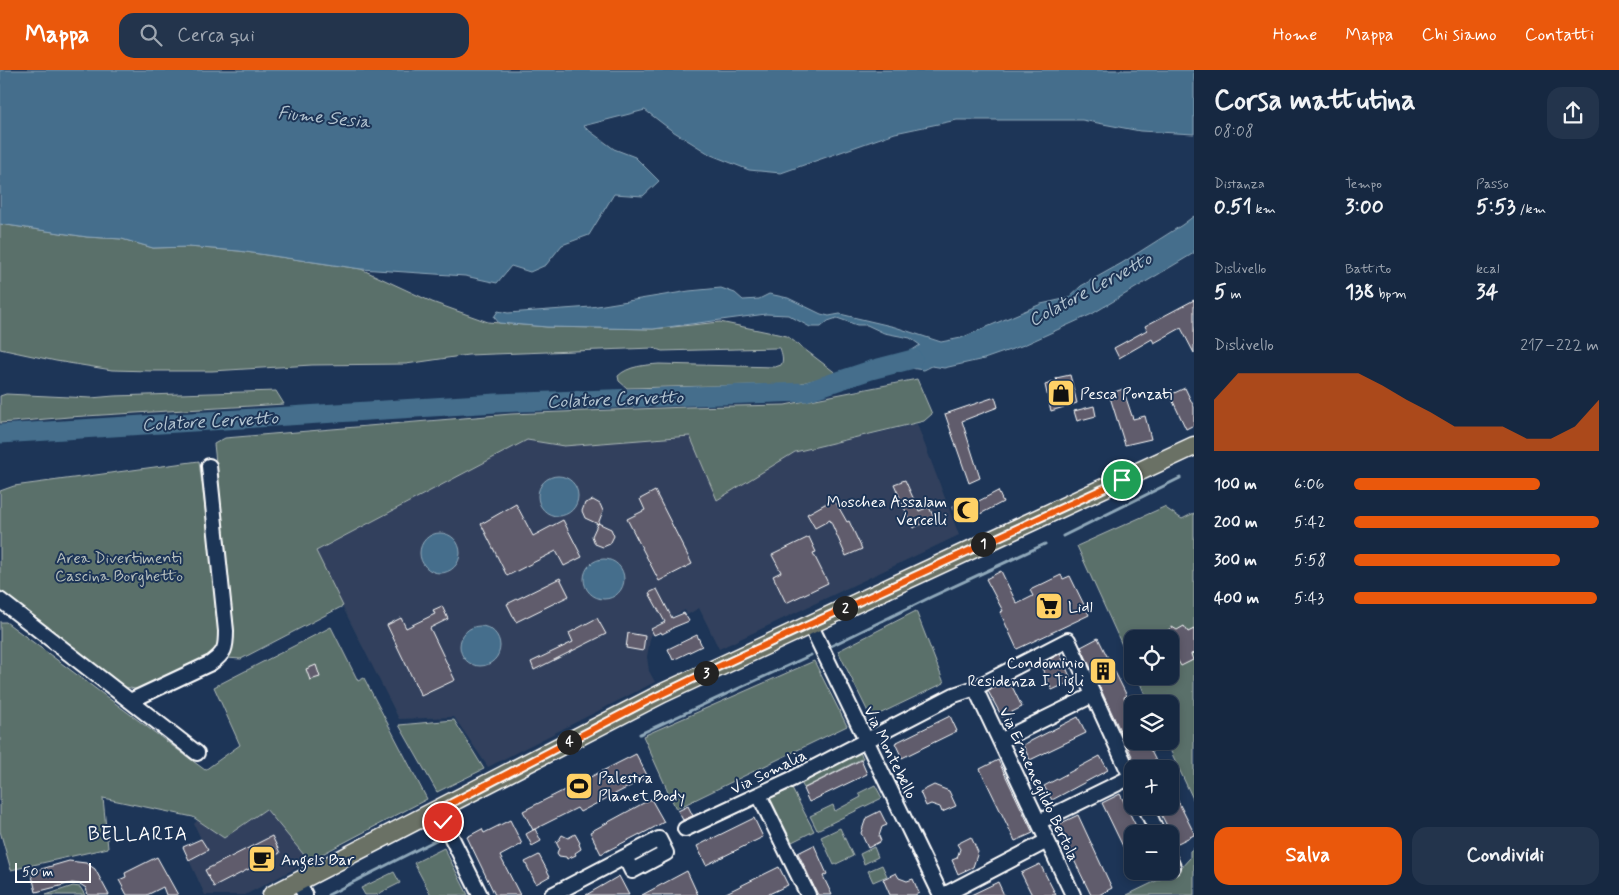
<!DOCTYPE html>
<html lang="it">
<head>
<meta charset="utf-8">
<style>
  body { margin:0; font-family:Mynerve,sans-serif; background:#23344c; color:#f1f3f6; height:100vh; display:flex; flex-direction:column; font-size:19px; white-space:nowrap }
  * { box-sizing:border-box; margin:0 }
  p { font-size:16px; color:#9ea6b1 }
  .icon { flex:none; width:28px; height:28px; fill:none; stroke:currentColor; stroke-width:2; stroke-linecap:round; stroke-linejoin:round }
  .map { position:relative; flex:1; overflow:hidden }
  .sheet { display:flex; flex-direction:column; background:#162841; width:425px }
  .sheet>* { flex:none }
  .fabs { position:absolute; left:1124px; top:560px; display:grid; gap:10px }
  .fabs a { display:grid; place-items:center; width:55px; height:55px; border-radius:10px; background:#162841; box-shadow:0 2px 8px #0003,0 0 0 1px #35445a; font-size:25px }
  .scale { position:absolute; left:15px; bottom:12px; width:76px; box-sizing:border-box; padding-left:5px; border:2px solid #fff; border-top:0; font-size:14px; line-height:18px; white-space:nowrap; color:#fff; -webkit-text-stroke:4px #1d3557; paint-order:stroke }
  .pin { position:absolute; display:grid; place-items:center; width:42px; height:42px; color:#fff; margin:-21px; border:2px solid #fff; border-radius:50%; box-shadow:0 1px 5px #0007 }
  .km { position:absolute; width:25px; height:25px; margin:-12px; border-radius:50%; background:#222; color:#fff; font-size:14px; line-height:25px; text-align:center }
  .round { display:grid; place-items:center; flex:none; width:52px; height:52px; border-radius:15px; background:#23344c }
  .headline { display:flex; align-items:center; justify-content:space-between; height:85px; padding:0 20px }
  h1 { font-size:28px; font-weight:800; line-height:38px }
  .metrics { display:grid; grid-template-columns:repeat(3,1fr); gap:8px; height:85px; padding:5px 20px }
  .metrics div { display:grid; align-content:center }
  .metrics b { font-size:21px; font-weight:800 }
  .metrics small { font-size:14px; font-weight:400 }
  .metrics p { font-size:14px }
  .chart { height:140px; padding:10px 20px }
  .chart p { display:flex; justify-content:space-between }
  .chart svg { width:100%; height:90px; margin-top:5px; fill:#ea580c; opacity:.7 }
  .primary-button { display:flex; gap:10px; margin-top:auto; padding:10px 20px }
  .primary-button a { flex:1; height:58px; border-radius:15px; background:#ea580c; color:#fff; font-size:20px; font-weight:800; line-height:58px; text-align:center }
  .primary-button a+a { background:#23344c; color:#f1f3f6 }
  ul { padding:0 20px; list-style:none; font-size:16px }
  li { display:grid; grid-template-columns:80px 60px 1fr; align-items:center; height:38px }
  li i { height:12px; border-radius:6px; background:#ea580c }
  header { display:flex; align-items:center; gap:30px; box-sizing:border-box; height:70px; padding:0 25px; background:#ea580c; color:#fff }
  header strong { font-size:24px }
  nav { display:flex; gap:28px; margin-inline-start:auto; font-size:18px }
  .search { width:350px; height:45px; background:#23344c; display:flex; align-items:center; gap:12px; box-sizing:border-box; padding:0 18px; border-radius:15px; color:#9ea6b1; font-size:19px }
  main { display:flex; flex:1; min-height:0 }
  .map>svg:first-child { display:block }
  .built { fill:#31415d }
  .green { fill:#5a6f6b; stroke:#acb7b5 }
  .water { fill:#446e8c; stroke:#8fa8ba }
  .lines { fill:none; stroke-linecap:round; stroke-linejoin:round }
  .stream { stroke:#8fa8ba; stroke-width:3 }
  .river { stroke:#446e8c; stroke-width:19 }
  .building { fill:#605c6c; stroke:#fff }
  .minor-casing { stroke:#fff; stroke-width:18 }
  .major-casing { stroke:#fff; stroke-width:21 }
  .minor { stroke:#1d3557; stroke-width:14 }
  .major { stroke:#6a7165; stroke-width:18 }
  .route-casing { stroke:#fff; stroke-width:10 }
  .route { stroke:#ea580c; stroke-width:6 }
  .labels { text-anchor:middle; stroke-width:4; stroke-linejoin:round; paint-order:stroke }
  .poi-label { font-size:16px; fill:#fff; stroke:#1d3557; text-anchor:start }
  .park-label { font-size:16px; fill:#b5bebc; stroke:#1d3557 }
  .street-label { font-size:16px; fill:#fff; stroke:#1d3557 }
  .water-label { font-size:18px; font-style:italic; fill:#b4c5d1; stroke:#1d3557 }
  .quarter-label { font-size:19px; letter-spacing:1px; fill:#fff; stroke:#1d3557 }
</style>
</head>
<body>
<header>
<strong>Mappa</strong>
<div class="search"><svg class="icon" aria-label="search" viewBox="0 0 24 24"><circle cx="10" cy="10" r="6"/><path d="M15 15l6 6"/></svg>Cerca qui</div>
<nav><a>Home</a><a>Mappa</a><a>Chi siamo</a><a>Contatti</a></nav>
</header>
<main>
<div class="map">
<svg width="1194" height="825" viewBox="0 0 1194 825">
  <rect width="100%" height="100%" fill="#1d3557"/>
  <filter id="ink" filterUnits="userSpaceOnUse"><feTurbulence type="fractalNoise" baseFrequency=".02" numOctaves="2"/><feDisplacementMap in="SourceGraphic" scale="10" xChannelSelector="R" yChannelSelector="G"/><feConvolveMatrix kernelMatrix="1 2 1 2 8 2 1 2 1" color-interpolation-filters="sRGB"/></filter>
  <g filter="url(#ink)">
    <!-- built -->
    <path class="built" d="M917,354L959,465L719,579L699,538L687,545L685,540L655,556L650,569L647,587L649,601L655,612L488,697L454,647L399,649L315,482L527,370L564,376L690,366L717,429L795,382Z
      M266,739L309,791L245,825H205L183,777L201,769L194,754L198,750L224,768Z"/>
    <!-- green -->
    <path class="green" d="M0,154L87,167L122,169L153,178L188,177L239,181L361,199L432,232L488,252L547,257L653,259L720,252L787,266L837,304L798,314L627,318L619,311L618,306C628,296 646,295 659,294L775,297L781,295C784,290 782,284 780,278H775L662,281L653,278L468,285L406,294L312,295L212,301H151L112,300L56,291L0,279Z
      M917,309L932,344L924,351L795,382L717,430L690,366L564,376L527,370L316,481L343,536L241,589L226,588L234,559L214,374L225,368L511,344L687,337L785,335Z
      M276,321L284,334L69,347L0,353V326L6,324L91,328L114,326Z
      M199,391L221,562C219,575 216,582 206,589L145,619H135L125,617L0,520V421L14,416Z
      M1164,437L1182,449L1194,443V731L1166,671H1170V634H1149L1137,606H1170V569H1132V597L1077,476Z
      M916,541L944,613L871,648L838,581Z
      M0,552H6L205,700L240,675L214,617L331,557L358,611L364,608L427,729L309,791L266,739L224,768L193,747L103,728L108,778L11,800L0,761Z
      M814,591L847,656L676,739L643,666Z
      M454,650L484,699L437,722L399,655Z
      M859,681L863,688L804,718L800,711Z
      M875,715L882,728L817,760L810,746L833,735L835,741L861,727L859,723Z
      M791,717L814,761L792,772L770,728Z
      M840,758L853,786L834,795L821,767Z
      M874,777L878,787L864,794L860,784Z
      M444,778L468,825H431L414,793Z
      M1194,778V825H1127L1179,800L1190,788V781Z
      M882,795L887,806L873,812L868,801Z
      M394,802L400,813L376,825H365L361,818Z
      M73,816L80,817L85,825H46Z"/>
    <!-- water -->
    <path class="water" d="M0,0H1194V64L1140,61L1082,50H957L895,63L781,103L749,100L711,85L671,60L645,40L583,56L614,79L635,87L659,111L643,126L614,124L589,165L562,175L546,195L530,202L511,196L497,213L465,206L361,199L239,181L188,177L153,178L122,169L87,167L0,154Z
      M1194,146V183L1092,244L1024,275L984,289L944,298L932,296L924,300L889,295L920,275L910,268L884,263L867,255H857L837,248L828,251L821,257H810L788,245L766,244L653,259L547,257L499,253L494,247L498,241L508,243L591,237L689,221L721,218L735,223L743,230L759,229L769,224L788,228L821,244L829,246L840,244L895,257L941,272L961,268L1041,234L1068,228L1081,216L1122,193L1182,155Z
      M538 426a20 20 0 1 1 40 0a20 20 0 1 1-40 0Z
      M420 483a20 20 0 1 1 40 0a20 20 0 1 1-40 0Z
      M584 509a20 20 0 1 1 40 0a20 20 0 1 1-40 0Z
      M460 576a20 20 0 1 1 40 0a20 20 0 1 1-40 0Z"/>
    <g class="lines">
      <!-- stream -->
      <path class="stream" d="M1063,466L1180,408
        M831,576L931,527L1045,474
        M640,664L811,585
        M328,825L440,768"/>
      <!-- river -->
      <path class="river" d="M0,364L496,333L805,322L871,300L913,289"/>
    </g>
    <!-- building -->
    <path class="building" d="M1194,230V283L1181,258L1154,273L1152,269L1119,288L1114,278L1147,260L1145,256Z
      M1070,305L1077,333L1051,341L1045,315L1057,311L1056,308Z
      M1185,318L1194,337V355L1186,359L1170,325Z
      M1123,319L1133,349L1145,346L1151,369L1125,375L1109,324Z
      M995,327L998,337L962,351L980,408L969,413L945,344Z
      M1094,336L1096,346L1077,351L1074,341Z
      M905,410L919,441L929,437L934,448L913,458L894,414Z
      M655,421L692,494L659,511L627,449L645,440L640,429Z
      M998,421L1003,432L982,443L959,451L953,436L971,429L973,434Z
      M834,429L847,452L849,451L862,479L846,486L830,450L815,458L807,444Z
      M593,430L600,434L603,441L598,454L585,448L582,441L585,433Z
      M516,434L533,466L563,450L582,487L564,496L556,481L507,506L481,454Z
      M598,453L611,459L614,466L610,474L603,477L595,474L592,466Z
      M809,467L816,482L813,483L828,513L786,533L773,506L781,502L772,485Z
      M1001,501L1017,534L1033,526L1030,520L1061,505L1063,509L1070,506L1089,545L1017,579L1000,542L1003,541L986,509Z
      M560,508L569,526L516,552L507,534Z
      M657,519L672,548L684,543L689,551L672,558V559L662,564L661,562L654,565L651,559L665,552L649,523Z
      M442,536L448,549L430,558L455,610L421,626L387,555L401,548L406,558L435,544L433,540Z
      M597,548L606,564L534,600L531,592L573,572L569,563Z
      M1184,556L1188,562L1194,559V583L1191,584L1193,590L1181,596L1177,589L1170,592V569H1167L1166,566L1168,560L1172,557L1177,560Z
      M628,563L645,566L643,581L626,578Z
      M697,565L702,576L673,590L668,579Z
      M1098,568L1127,626L1124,627L1132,644V671H1146L1156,691L1141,699H1138L1081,577Z
      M1060,584L1072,611L1052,620L1040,594Z
      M316,595L320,607L310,610L306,599Z
      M1009,610L1022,637L1002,647L988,621Z
      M950,646L957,661L902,688L895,673Z
      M1078,647L1086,663L1030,690L1023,675Z
      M636,684L648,707L580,742L577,738L533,760L523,741Z
      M1100,686L1108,700L1052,730L1044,716Z
      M861,690L867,704L809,732L803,719Z
      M998,690L1033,763L1015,771L980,699Z
      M934,715L949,721L956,736L942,742L940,737L931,734L926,736L920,722Z
      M1170,715L1194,763V765L1176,774L1157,736H1170Z
      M1120,724L1140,764H1132V795L1102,733Z
      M651,729L664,752L640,765V764L601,784L590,762Z
      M688,736L693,746L683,750L678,741Z
      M880,741L887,755L882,757L879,766L881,771L868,778L861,763L866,748Z
      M1078,745L1112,818L1099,825H1091L1057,755Z
      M754,748L763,767L706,795L697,776Z
      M510,750L522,774L500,786L520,825H495L467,767L482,759L484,763Z
      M535,759L541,771L532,776L526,764Z
      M575,764L580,773L579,774L581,779L575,783L576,785L567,789L566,787L559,786L557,783L559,778L556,772L559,770L562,765L568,768Z
      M272,766L280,783L214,817L205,800Z
      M971,767L978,782L973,797L958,804L952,790L957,788L960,779L957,774Z
      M201,769L208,780L189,790L183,777Z
      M814,775L827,804L823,806L832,825H818L798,783Z
      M539,785L550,806L536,814L525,792Z
      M157,787L178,825H166L163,817L147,825H127L119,810L126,807L125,803Z
      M69,791L86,793L95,799L109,825H88L86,818L80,814L72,813L36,822L31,802Z
      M1040,794L1056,825H1032L1021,803Z
      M779,797L788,815L767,825H722Z
      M687,801L698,825H642Z
      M896,803L899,808L907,811L913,809L919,823L915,825H890L883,809Z
      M619,806L629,825H586Z
      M998,812L1004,825H971Z"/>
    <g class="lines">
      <!-- minor casing -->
      <g class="minor-casing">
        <path id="minor" d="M0,530L197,683
          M810,554L941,825
          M975,618L1073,825
          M130,631L211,593C225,583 226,578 226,561L209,396
          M1000,671L1093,625
          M759,725L808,825
          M1145,736L1158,764
          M438,740L480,825
          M1039,752L1131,707
          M685,759L792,709L954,625L975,618L1068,570L1132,709
          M1170,790L1173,797
          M298,811L305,825
          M552,825L659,769L666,783L632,801L625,787
          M944,825L1047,771"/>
      </g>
      <!-- major casing -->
      <g class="major-casing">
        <path id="major" d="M272,825L663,623L1194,376"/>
      </g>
      <!-- minor -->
      <use href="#minor" class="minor"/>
      <!-- major -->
      <use href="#major" class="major"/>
    </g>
  </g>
  <g class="lines" filter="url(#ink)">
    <!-- route casing -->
    <g class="route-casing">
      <path id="route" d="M443,752L438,740L649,630L722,595L1122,410"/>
    </g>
    <!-- route -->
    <use href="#route" class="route"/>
  </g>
  <!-- icons -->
  <defs>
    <g id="shop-square" transform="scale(1.4375)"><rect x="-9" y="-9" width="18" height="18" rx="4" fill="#ffd166" stroke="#1d3557"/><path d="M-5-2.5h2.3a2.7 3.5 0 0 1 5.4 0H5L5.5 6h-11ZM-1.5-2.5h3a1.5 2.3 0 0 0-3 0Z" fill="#111"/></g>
    <g id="mosque-square" transform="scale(1.4375)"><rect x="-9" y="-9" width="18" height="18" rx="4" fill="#ffd166" stroke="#1d3557"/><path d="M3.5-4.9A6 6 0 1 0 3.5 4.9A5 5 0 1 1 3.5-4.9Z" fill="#111"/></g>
    <g id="supermarket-square" transform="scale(1.4375)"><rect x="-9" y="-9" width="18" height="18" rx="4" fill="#ffd166" stroke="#1d3557"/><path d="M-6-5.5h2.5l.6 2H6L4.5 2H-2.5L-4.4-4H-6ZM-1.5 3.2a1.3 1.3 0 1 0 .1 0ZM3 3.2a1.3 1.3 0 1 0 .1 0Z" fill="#111"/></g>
    <g id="building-square" transform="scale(1.4375)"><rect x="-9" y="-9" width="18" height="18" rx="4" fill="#ffd166" stroke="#1d3557"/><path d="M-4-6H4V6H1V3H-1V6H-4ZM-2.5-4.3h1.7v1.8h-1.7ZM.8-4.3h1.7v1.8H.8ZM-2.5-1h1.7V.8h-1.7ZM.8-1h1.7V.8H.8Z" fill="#111"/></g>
    <g id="stadium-square" transform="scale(1.4375)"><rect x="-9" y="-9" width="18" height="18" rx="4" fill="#ffd166" stroke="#1d3557"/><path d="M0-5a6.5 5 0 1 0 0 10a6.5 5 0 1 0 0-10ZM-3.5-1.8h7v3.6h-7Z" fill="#111"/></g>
    <g id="cafe-square" transform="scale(1.4375)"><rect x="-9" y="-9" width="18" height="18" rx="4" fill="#ffd166" stroke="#1d3557"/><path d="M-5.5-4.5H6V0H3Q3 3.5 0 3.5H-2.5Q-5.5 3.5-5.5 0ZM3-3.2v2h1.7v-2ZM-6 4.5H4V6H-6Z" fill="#111"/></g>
  </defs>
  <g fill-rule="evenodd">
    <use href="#shop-square" x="1061" y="323"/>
    <use href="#mosque-square" x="966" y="440"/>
    <use href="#supermarket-square" x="1049" y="536"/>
    <use href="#building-square" x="1103" y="601"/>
    <use href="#stadium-square" x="579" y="716"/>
    <use href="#cafe-square" x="262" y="789"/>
  </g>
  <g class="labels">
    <!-- poi labels -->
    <g class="poi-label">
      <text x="1080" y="329">Pesca Ponzati</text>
      <text x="947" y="437" text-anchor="end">Moschea Assalam<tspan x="947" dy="18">Vercelli</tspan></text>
      <text x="1068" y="542">Lidl</text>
      <text x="1084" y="598" text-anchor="end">Condominio<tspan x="1084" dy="18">Residenza I Tigli</tspan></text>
      <text x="598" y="713">Palestra<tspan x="598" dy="18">Planet Body</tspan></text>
      <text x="281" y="795">Angels Bar</text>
    </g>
    <!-- park labels -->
    <g class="park-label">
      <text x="119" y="493">Area Divertimenti<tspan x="119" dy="18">Cascina Borghetto</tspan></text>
    </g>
    <!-- street labels -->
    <g class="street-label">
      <text transform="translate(891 682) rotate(64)" y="6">Via Montebello</text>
      <text transform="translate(768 701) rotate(-26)" y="6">Via Somalia</text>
      <text transform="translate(1040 714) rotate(65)" y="6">Via Ermenegildo Bertola</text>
    </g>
    <!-- water labels -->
    <g class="water-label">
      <text transform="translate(324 47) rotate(6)" y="6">Fiume Sesia</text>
      <text transform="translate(1090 219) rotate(-28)" y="6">Colatore Cervetto</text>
      <text transform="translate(615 329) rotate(-2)" y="6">Colatore Cervetto</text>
      <text transform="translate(210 351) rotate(-3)" y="6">Colatore Cervetto</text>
    </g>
    <!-- quarter labels -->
    <g class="quarter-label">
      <text x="138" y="770">BELLARIA</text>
    </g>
  </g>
</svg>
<div class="fabs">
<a><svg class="icon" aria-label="locate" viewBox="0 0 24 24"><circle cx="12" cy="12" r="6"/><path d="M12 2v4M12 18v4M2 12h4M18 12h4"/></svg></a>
<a><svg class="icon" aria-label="layers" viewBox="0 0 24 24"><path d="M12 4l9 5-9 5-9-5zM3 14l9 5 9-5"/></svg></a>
<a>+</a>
<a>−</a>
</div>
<div class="scale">50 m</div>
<div class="pin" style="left:1122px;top:410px;background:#1e9e55"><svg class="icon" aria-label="arrive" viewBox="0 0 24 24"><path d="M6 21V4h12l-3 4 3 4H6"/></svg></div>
<div class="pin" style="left:443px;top:752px;background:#d93025"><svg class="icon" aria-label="check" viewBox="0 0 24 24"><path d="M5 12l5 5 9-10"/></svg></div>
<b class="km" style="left:983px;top:474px">1</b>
<b class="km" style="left:845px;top:538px">2</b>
<b class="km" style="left:706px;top:603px">3</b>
<b class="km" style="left:569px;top:672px">4</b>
</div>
<section class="sheet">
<div class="headline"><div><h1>Corsa mattutina</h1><p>08:08</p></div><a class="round"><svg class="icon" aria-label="share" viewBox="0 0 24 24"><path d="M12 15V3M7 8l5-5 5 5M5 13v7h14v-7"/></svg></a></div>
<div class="metrics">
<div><p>Distanza</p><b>0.51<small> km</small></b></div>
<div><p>Tempo</p><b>3:00</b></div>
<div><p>Passo</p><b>5:53<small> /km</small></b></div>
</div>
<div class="metrics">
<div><p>Dislivello</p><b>5<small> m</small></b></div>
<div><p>Battito</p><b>138<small> bpm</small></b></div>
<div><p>kcal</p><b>34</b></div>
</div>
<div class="chart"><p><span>Dislivello</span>217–222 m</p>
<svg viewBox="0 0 160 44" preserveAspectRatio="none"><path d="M0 44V19L10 6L20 6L30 6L40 6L50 6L60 6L70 12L80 19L90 25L100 32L110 32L120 32L130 38L140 38L150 32L160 19V44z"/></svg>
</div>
<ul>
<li><b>100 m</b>6:06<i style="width:76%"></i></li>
<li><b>200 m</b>5:42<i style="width:100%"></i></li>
<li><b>300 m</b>5:58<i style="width:84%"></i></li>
<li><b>400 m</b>5:43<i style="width:99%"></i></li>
</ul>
<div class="primary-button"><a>Salva</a><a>Condividi</a></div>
</section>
</main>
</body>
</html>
